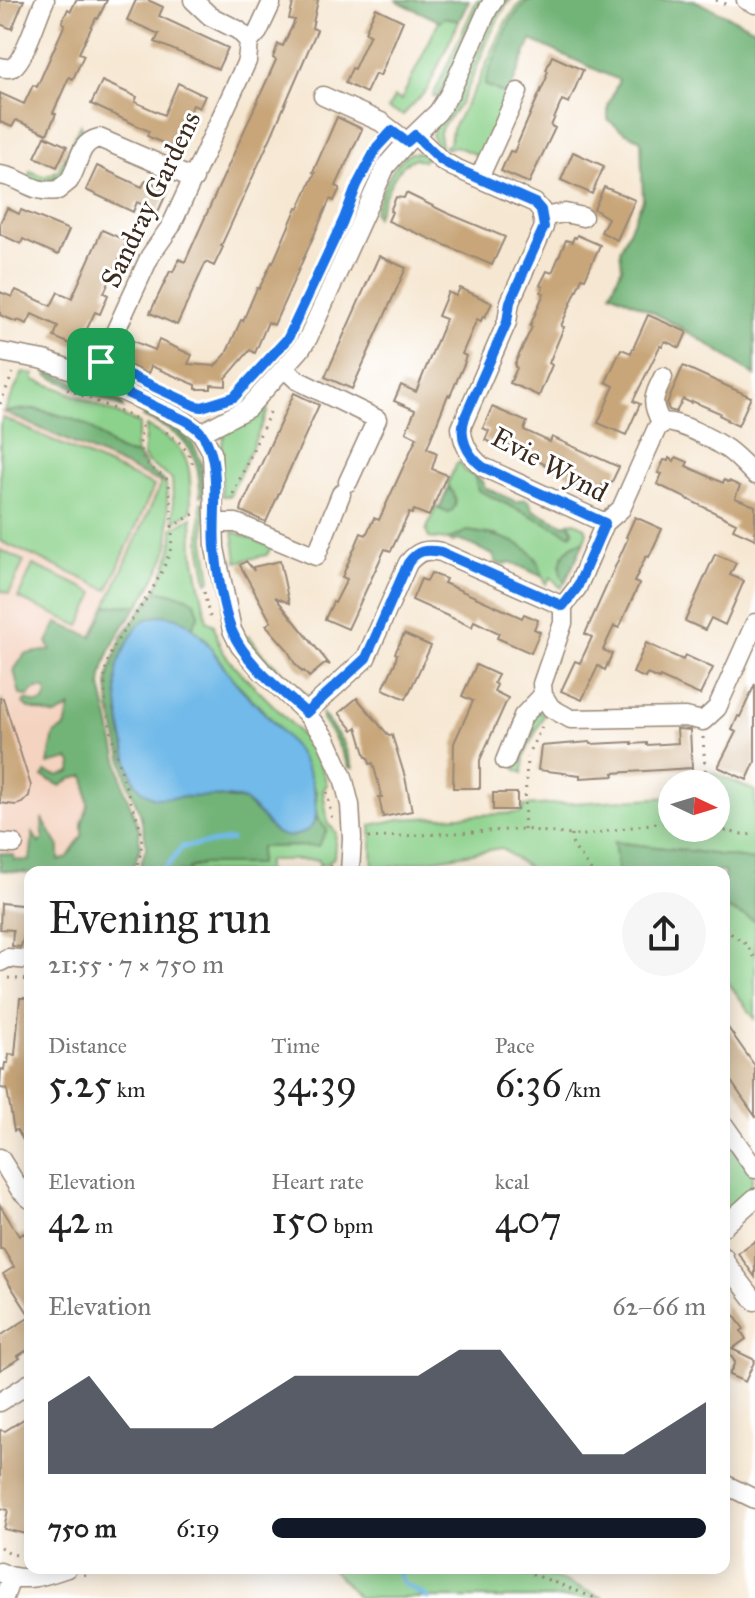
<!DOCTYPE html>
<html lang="en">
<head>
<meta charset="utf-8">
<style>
  body { margin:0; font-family:"IM FELL Great Primer",serif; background:#f6f6f6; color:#222; height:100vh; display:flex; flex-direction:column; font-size:30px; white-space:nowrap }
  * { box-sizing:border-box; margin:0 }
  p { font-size:26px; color:#767676 }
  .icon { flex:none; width:44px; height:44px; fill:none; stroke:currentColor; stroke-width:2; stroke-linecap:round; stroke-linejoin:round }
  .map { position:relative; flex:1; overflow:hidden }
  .sheet { position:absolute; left:24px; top:866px; width:706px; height:708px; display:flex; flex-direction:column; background:#fff; border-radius:16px; box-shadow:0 4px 20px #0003 }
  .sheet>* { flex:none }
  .needle { width:52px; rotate:94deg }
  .controls { position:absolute; left:658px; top:770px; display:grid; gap:16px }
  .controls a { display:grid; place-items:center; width:72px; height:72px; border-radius:50%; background:#fff; box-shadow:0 4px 20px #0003; font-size:40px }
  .pin { position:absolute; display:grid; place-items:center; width:68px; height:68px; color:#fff; margin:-34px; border-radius:16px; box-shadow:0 4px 12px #0006 }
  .round { display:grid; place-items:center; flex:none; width:84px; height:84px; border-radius:42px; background:#f6f6f6 }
  .headline { display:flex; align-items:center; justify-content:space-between; height:136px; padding:0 24px }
  h1 { font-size:44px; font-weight:600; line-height:60px }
  .stats { display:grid; grid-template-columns:repeat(3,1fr); gap:12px; height:136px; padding:8px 24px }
  .stats div { display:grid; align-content:center }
  .stats b { font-size:40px; font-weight:600 }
  .stats small { font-size:22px; font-weight:400 }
  .stats p { font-size:22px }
  .chart { height:224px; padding:16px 24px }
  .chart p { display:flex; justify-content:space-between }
  .chart svg { width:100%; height:144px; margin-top:8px; fill:#111827; opacity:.7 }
  ul { padding:0 24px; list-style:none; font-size:26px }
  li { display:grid; grid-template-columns:128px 96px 1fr; align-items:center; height:60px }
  li i { height:20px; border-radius:10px; background:#111827 }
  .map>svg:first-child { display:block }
  .built { fill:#f4d3c0 }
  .green { fill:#8dd28c; stroke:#647e55; stroke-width:2 }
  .forest { fill:#72b478; stroke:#566f4b; stroke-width:2 }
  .water { fill:#71bae9; stroke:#567284; stroke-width:2 }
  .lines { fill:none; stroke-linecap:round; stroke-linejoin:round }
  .stream { stroke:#71bae9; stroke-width:5 }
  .building { fill:#c8a679 }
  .minor-casing { stroke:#988878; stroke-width:21 }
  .path { stroke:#988878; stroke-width:3; stroke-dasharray:2 6; stroke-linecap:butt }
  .minor { stroke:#fff; stroke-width:18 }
  .route-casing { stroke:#fff; stroke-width:16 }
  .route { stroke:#1a73e8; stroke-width:10 }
  .labels { text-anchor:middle; stroke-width:6; stroke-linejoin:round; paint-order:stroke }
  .street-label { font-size:28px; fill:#3b2a1e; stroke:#fff }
</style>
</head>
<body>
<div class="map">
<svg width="755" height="1598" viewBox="0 0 755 1598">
  <rect width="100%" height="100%" fill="#fff"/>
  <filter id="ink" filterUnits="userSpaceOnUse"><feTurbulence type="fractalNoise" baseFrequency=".0125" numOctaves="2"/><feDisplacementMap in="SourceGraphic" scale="16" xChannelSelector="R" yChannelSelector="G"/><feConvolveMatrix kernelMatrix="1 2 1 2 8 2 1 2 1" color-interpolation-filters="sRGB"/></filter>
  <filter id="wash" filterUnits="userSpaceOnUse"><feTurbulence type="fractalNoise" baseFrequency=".006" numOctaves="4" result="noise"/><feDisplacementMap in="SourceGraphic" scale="32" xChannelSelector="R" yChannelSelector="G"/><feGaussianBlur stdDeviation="1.8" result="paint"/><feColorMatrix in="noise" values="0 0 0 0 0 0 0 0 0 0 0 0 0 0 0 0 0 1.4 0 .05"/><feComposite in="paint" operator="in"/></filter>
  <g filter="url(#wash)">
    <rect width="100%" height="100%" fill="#f6e7d2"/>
    <!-- built -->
    <path class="built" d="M0,411L162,483L76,675L106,872L30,873L0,870Z"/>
    <!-- green -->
    <path class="green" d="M477,0H483L443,87L438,97L433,96Z
      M505,0H510C488,31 479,68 461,102C453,117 434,126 441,144L438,148L432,136L434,129L454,104L497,11Z
      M523,0H528L510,22L486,85L508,96L479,160L475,154L455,146L447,149L444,147L450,143L452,129L477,85L506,21Z
      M446,17L459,21L427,90L403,115L388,109L394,97L401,100L439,21Z
      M80,124L83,129L64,174L43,183L29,177L30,171L45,177L59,170Z
      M410,153H420L427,157L423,161L415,158C393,166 385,198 376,217L374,212C383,191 390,165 410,153Z
      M23,372L34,374V380L58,388L140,424L135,447L137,454C116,455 105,438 89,427C81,422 46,410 36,409C26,408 14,411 4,412Z
      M264,405L268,411L230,496H222V444L225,431L249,417Z
      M3,418L154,486L108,590L0,541V425Z
      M146,426C193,450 190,462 191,511L174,522L172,479L148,463L143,455Z
      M460,462L465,471L475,477L478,490L518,510L573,530L569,523L575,522L585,527L587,532L584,542C565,543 553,566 565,582L561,588L551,577L546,584L536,558L527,549L496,535L467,531L448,540L429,538L426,531L436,507L449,513L450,487L447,485L456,465Z
      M163,480L166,483C167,504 172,534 166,554C160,572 149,589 139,605L106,606Z
      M201,502H205V542L211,579L207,582L200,544Z
      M192,517L193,550L207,621L214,625C216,632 218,641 221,648C227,659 237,669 245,677C276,710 315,738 327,784L323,791L328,824L336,832L334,857L327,864L319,865V860H267V872H188V869L202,864H258L260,847L317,846L327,830L317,818L316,791L278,726L232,678L205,639L192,628L199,614L187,597L156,590C165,569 174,552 173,528Z
      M233,531L271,547L267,555L237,562Z
      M0,550L24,561L9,594L0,590Z
      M33,565L95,593L80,626L18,598Z
      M249,635L260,651L307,695L299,694L256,654L246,640Z
      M540,711L544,715L524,756L523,773L516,770V757L518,746L528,742L534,728L532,719Z
      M700,771H709L755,791V860L691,851L614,842L618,872H534L501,848L373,870L371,825L400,819L519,813L522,812L523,806L672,797V828H716V784H700Z
      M724,907L755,921V1019L724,977Z
      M724,1133L752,1172C755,1192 738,1204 724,1216Z
      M331,1568H531L604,1598H359Z"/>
    <!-- forest -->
    <path class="forest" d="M395,0H469L459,21L446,17L439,21Z
      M528,0H694L755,29V376C708,342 664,316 611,292L622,267L620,250L643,200L641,140L624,132L608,120V106L619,80L531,40L508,96L485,85L486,79L510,22Z
      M46,370L121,402L123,408L48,376Z
      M243,392L249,393C235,403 214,419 196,414C188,413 179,408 171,404V400C179,403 188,408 196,410C211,414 232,401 243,392Z
      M33,409C47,412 77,419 88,426C105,437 115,455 137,454L147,469L163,480L162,483L4,412Z
      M147,412C191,433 203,446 205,495L200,496C200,449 185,435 143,417Z
      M475,477L481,480L485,488L517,502L524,499L529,501L533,510L565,525L569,523L573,530L571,535L478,490Z
      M449,487C456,496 460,505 449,513L439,509Z
      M467,531C488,534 523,539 535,558C539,563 541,571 543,577L511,562L502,565L496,563L493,555L460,540L452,542L448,540Z
      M584,542L565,582C553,566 565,543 584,542Z
      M156,590L187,597L195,602L199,614L192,628L182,620L118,664C116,704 121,747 136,784L245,801L280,835L312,826L317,818L327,830L318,846L260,847L259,864H202L189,868L188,872H138L146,848L145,837L140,813L129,787L110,708L108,683L110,670L123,635Z
      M139,605C120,628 103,656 101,686L125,791L139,829L140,848L132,872L30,873L0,870V853L14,855V860L30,861L33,833L39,843L43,838L42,818L59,847V861L67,858L82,836V824L88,805L85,776L71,779L61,786L43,777L45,772L59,776L71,772L72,763L69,759L48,764L54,734L65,728L70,707L56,716L28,708L23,703L26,700L37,704L44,702L47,694L45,689C37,687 34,690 29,696L20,695L14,670L25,654L51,650L47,642L57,623L92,637L106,606Z
      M322,713L343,742L353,768L349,767L334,737L322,720Z
      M614,842L691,851L755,860V921L724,907V872H618Z"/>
    <!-- water -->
    <path class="water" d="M161,615C168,616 178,617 184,621C206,635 216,658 231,677C264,718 314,748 316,807C317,818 315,826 304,832C271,849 266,813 245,801C231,793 173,798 154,798C145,794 140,790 135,782C125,761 113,687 118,665C121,654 135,627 143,621C148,618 156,617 161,615Z"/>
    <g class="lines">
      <!-- stream -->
      <path class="stream" d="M163,872L182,847L231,840
        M396,1568L404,1584L428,1598"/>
    </g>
    <g id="blocks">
      <!-- building -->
      <path class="building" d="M0,0H24L12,29L0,24Z
        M76,0H107L98,19L96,18L79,53L84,55L73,79L69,77L53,113L56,114L47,134L16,120L12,127L0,122V93L24,104L33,85L37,87L65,24L62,22L68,9L71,11Z
        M136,0H148L163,7L159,16L228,48L218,69L155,42L159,34L127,20Z
        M294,0H318L312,28L317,30L271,137L221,246L223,247L214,266L206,262L177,325L150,313L170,271L173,272L179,259L185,262L276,60L273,58L278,44L283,46L295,20L289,19Z
        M376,8L403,21L380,76L375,74L366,93L345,83L352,68L354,69L370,34L365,32Z
        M552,56L583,70L569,103L562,100L551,126L555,128L529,183L501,171L510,151L514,152L532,110L547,77L546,76L548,71L546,70Z
        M102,81L137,97L135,102L164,115L178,83L205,96L199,108L193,105L174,148L147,136L149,131L91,104Z
        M337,117L362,129L336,186L340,188L334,201L330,199L274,325L268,322L255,353L250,350L226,378V386L211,385V389H196V385L151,366L148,374L124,363L133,341L155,350L159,340L192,355L188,364L215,366L226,354L241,320L243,321L257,288L259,289L272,262L273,263L297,207L299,208L315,173L313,172Z
        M45,136L67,146L57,167L35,157Z
        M573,152L604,166L592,194L561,180Z
        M97,166L142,187L146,180L168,190L158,212L137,202L133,212L86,190Z
        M604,187L635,200L617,240L601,232L608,218L594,209Z
        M406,193L447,213L505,237L492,265L388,221L392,212L390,211L396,197L404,198Z
        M7,208L19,214L21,210L69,230L58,255L23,239L21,244L0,234V223Z
        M102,230L127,241L104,293L108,295L100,314L95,312L83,337L82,336L77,347L54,337L58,326L32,314L27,324L18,320L17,322L0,315V292L12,297L16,290L51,306L58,292L72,298Z
        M577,235L600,245L585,279L582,278L561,326L564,327L549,363L552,365L539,396L510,383L517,368L515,367L516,363H515L532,327L530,326L544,293L541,292L543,287L540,285L547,271L552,273L566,240L572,242L574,237L576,238Z
        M379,256L406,268L352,389L325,377Z
        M460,288L492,303L485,317L483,316L481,321L477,319L462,354L466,356L464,361L465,362L450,396L448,395L427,448L437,453L432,469L447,475L429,516L414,510L412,514L409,513L391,551L385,549L348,629L325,619L333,602L335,603L347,579L342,577L361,533L366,535L374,518L379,520L417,437L406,432L415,410L394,401L401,385L416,392L446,319L438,316L448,292L456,296Z
        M648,315L687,332L680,348L665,341L662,347L660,346L633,401L640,404L626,435L598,423L614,386L606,382L621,349L631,353Z
        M683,366L751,397L738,426L726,420L727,419L719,415L720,413L692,401L691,403L683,399L676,412L669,410L667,404Z
        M294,393L319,405L266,522L241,511L242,506Z
        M492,407L527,422L524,430L550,442L552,437L619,467L609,488L602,485L599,494L585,487L586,483L524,455L525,453L501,442L499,446L485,440L489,431L483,428Z
        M676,457L688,462L686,466L723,483L724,480L728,482L729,481L740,486L735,498L755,506V539L733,529L736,523L657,484L662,474L658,473L664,460L668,461L669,458L674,461Z
        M635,517L662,529L649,557L646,556L634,582L639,584L619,628L614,626L603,650L612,654L605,670L598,666L582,700L561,691L575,661L580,663L592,637L585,634L628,538L626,537Z
        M715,554L736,563L730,575L744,581L725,625L711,618L705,630L685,621Z
        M246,561L254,571L253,567L280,561L289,603L275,597L330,665L326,663L309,677L304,671L302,672L295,664L287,649L266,625L271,622L240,565Z
        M431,573L446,579L444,583L522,618L524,614L538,620L534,629L540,632L531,653L497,638L499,633L474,621L472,627L412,600L421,579L427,581Z
        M404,634L431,646L406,699L383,689L395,663L397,654L395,653Z
        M646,643L683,660L685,655L713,668L700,695L660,677L659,679L647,674L645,678L633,673Z
        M476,665L498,675L494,683L497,685L494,691L508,698L480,760V788H453L454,743L473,701L462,696Z
        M755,684V762L747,780L718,767L736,732L732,730L738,716L740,717Z
        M0,698H3L31,786L29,796L22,803L16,805L0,803Z
        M357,698L389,736L392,735L405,777L412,811L383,817L379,797H382L373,763L370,764L368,757H366L357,727L353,730L339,713Z
        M677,729L690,730L692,768L613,773L614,776L580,778V775L538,770L541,746L590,742L591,744L632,742V744L647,743V745L678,743Z
        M493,793H517V810H493Z
        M1,903L30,906V932L25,931L21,947L12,946L13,930L0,929Z
        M20,998H30V1152L17,1130L14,1131L7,1089L0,1088L1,1069L4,1070L5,1063H8L9,1054L15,1055Z
        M724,1022L755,1066V1116L724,1071Z
        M0,1205L19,1236L24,1233L30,1242V1316L3,1274L14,1267L3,1249H0Z
        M755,1241V1277L738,1253Z
        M724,1302L744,1329L741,1331L746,1339L732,1349L755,1360L745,1382L729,1375L735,1362L728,1352L724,1355Z
        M30,1317V1348L18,1356L20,1358L0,1370V1336Z
        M30,1415V1535L4,1529L8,1510L0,1508V1430L5,1431Z"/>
    </g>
  </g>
  <g filter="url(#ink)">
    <use href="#blocks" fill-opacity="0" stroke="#988878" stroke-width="2"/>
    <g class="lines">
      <!-- minor casing -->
      <g class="minor-casing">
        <path id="minor" d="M746,0L755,4
          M249,42L258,32L271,4
          M0,67C4,68 9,69 13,67C25,59 38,14 45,0
          M323,96L381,122L407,142
          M415,135L441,160L453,167L535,203L541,210L544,227L510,302L507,322L461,428C463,444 470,457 483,467L605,523L577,588L563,606
          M0,175C23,177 30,194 58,190C59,189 68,182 69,181C80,165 77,143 99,138L194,179
          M479,178L518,92
          M542,217L565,213L583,217
          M0,352L44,360L94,378L184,420L201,433L212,452L215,548L232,630L240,646L262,671L306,713L326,739L343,777L350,805L352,838L350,872
          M284,368L297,380L377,419L348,482
          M94,378L150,256L171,226L247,61L249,42L245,37L238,30L210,16L193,0
          M662,424C650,402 653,398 663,377
          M201,433L248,408L300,350L308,338L386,166L407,142L438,112L450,93L488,9L494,0
          M214,523H236L316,556L341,494
          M605,523L621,509L657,428L664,422C681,422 712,439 727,449C737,456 746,466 755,475
          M563,606V623L542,684L543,695L551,708L571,719L685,717L703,721L717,708L755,623
          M306,713L366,658L408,563C418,551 426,549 441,552L563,606
          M505,761L523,716L543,695
          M0,843L14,844
          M0,962L8,958L30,960
          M724,1125L755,1169
          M0,1158L20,1190L30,1199
          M724,1226L755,1198
          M724,1257L726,1263L755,1301
          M0,1402L30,1383
          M724,1484L755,1499
          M0,1572C22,1584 44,1576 67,1568
          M4,1598L11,1578"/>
      </g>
      <!-- path -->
      <path class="path" d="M716,0L730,6
        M67,389L137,419
        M0,404L13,373
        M197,406L202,407L216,403
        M166,432C179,441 189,450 193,465
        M233,494L271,410
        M171,527L196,513
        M204,592L209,615L212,619
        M703,737L706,784
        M530,750L543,725
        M327,792L332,820
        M709,828L747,835L755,834
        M524,829L527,757
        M571,835L573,846L592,872
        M368,838L524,829L571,835H584L662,822L672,823
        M135,872C150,831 136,821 125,784C116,753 103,707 105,675C107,649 128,626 142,605C153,589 164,570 170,551C175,532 170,503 169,483L168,480C140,461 136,456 143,422
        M327,872V867L333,866
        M724,929L746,944L755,958
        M8,978L30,980
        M0,1547L12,1554L30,1558
        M517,1568L595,1598
        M84,1575L95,1568"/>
      <!-- minor -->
      <use href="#minor" class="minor"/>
    </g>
  </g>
  <g class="lines" filter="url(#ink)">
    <!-- route casing -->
    <g class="route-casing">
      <path id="route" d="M392,131L407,142L415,135L441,160L453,167L535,203L541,210L544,227L510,302L507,322L465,417C458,437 467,455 483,467L605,523L577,588L563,606L441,552C426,549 417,550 408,563L366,658L306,713C280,689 246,664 232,631C223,610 217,571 215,547C212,515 223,461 202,434C192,421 174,416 160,409C138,398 116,388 94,378L101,362L196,406L202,407L234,397L288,338L343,221L357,185L377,147Z"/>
    </g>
    <!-- route -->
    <use href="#route" class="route"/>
  </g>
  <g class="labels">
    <!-- street labels -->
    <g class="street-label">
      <text transform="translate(150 199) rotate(-64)" y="10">Sandray Gardens</text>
      <text transform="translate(550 464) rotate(28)" y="10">Evie Wynd</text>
    </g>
  </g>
</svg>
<div class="controls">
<a><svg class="needle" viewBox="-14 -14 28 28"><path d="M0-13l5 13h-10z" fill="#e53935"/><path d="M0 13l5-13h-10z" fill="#767676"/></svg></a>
</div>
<div class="pin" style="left:101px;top:362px;background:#1e9e55"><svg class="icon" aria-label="arrive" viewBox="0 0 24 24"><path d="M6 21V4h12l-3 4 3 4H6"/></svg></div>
<section class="sheet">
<div class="headline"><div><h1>Evening run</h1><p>21:55 · 7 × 750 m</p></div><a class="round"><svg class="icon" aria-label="share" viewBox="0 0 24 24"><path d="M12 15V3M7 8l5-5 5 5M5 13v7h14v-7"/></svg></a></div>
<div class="stats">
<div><p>Distance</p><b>5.25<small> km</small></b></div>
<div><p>Time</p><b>34:39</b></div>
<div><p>Pace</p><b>6:36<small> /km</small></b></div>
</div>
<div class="stats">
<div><p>Elevation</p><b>42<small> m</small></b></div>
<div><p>Heart rate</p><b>150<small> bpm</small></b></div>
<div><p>kcal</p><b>407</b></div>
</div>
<div class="chart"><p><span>Elevation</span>62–66 m</p>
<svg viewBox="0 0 160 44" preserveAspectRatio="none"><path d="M0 44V22L10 14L20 30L30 30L40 30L50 22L60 14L70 14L80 14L90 14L100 6L110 6L120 22L130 38L140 38L150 30L160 22V44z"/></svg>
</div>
<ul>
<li><b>750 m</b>6:19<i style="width:100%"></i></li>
</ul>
</section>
</div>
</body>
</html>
